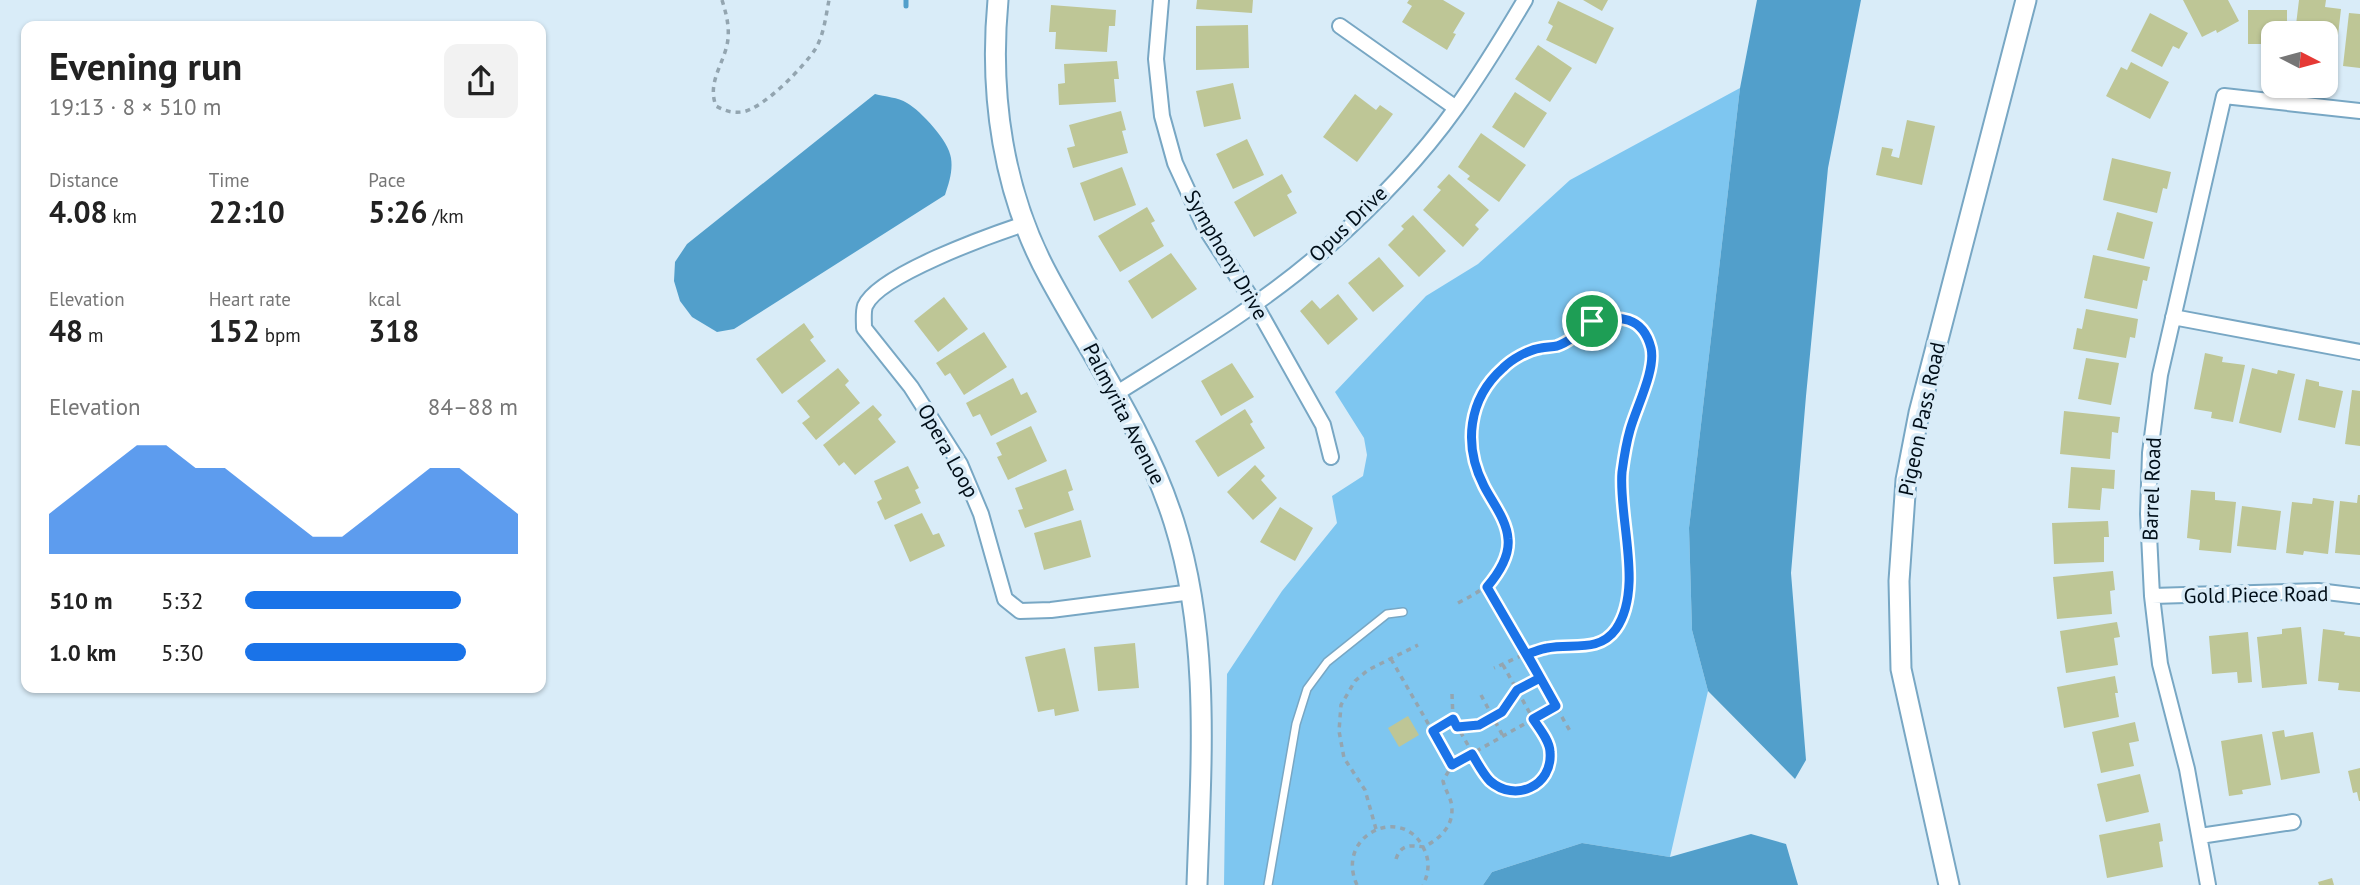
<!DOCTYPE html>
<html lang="en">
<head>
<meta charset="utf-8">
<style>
  body { margin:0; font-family:"PT Sans",sans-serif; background:#f2f2f2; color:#222; height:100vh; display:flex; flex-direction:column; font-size:26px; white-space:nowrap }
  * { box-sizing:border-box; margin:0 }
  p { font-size:23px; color:#767676 }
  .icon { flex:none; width:38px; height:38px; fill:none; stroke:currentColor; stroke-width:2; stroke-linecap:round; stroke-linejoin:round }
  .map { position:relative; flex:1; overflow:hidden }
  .panel { position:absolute; left:21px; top:21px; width:525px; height:672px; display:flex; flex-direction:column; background:#fff; border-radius:14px; box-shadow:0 2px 5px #0004 }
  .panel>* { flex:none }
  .needle { width:46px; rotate:96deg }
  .tools { position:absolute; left:2261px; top:21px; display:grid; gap:14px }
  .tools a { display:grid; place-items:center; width:77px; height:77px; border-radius:14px; background:#fff; box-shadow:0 2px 5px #0004; font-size:35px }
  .pin { position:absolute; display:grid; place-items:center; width:60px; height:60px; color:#fff; margin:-30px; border:4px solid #fff; border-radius:50%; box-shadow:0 2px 7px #0007 }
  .round { display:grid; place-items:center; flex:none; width:74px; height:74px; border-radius:14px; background:#f2f2f2 }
  .headline { display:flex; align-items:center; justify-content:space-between; height:119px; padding:0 28px }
  h1 { font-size:38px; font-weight:800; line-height:52px }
  .figures { display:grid; grid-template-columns:repeat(3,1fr); gap:10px; height:119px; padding:7px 28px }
  .figures div { display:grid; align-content:center }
  .figures b { font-size:30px; font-weight:800 }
  .figures small { font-size:19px; font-weight:400 }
  .figures p { font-size:19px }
  .chart { height:196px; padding:14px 28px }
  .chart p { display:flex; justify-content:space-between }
  .chart svg { width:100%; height:126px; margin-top:7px; fill:#1a73e8; opacity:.7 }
  ul { padding:0 28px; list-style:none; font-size:23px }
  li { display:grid; grid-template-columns:112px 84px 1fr; align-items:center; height:52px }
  li i { height:18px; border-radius:9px; background:#1a73e8 }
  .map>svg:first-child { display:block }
  .green { fill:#7ec6f0 }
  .water { fill:#529fcb }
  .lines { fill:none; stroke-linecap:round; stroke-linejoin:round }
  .stream { stroke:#529fcb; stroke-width:5 }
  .building { fill:#bec696 }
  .lane-casing { stroke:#78a7c4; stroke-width:10 }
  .street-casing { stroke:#78a7c4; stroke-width:18 }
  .secondary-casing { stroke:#78a7c4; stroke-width:23 }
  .path { stroke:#93a5b0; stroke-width:3.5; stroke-dasharray:5 5; stroke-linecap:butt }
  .lane { stroke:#fff; stroke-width:7 }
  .street { stroke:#fff; stroke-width:14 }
  .secondary { stroke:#fff; stroke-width:19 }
  .route-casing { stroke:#fff; stroke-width:14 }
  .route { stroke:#1a73e8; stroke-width:9 }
  .labels { text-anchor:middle; stroke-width:7; stroke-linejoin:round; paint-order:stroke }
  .street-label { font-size:21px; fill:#000e18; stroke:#d9ecf8 }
</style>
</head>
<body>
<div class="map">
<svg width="2360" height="885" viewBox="0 0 2360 885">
  <rect width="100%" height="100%" fill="#d9ecf8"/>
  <!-- green -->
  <path class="green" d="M1740,88L1689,528L1692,630L1708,691L1670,857L1582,843L1492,872L1483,885H1224L1227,674L1282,591L1337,523L1332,496L1363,476L1367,455L1364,438L1335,392L1426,296L1478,264L1570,180Z"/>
  <!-- water -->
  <path class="water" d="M1757,0H1861L1828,168L1806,396L1791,573L1806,760L1795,779L1708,691L1692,630L1689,528L1740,88Z
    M875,94C885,97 898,97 907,103C921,111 949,141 951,158C953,171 949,183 945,195L734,329L717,332L692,317L680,301L674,281L675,262L687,244Z
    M1751,834L1786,844L1798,885H1483L1492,872L1582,843L1670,857Z"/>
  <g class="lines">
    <!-- stream -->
    <path class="stream" d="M906,6V0"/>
  </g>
  <!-- building -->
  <path class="building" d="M1197,0H1253L1252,13L1196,9Z
    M1409,0H1443L1465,13L1453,33L1456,34L1447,50L1402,22L1412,6L1407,3Z
    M1583,0H1608L1602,11Z
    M2183,0H2228L2239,21L2217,33L2216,30L2202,37Z
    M2299,0H2326L2325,7L2341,9L2335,62L2326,61V33H2295Z
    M1558,1L1614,28L1596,64L1546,40L1553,26L1548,23Z
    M1051,5L1116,10L1115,26H1109L1107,52L1055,49L1056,32H1049Z
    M2248,10H2287V33H2273V50H2270V44H2248Z
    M2150,13L2188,33L2179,49L2173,46L2162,67L2131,51Z
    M2349,13L2360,14V68L2343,66Z
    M1248,25L1249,68L1196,70V26Z
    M1538,45L1572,68L1550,102L1515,79Z
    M1117,61L1119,79H1114L1116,102L1059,105L1058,84L1065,83L1064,64Z
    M2131,62L2169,82L2150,119L2106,96L2121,67L2127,70Z
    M1233,83L1241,119L1204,127L1196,91Z
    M1515,92L1547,113L1524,148L1492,127Z
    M1355,94L1376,110L1380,105L1393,114L1357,162L1323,137Z
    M1121,111L1126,130L1122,131L1128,153L1073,168L1067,148L1075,146L1069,125Z
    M1907,120L1935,126L1922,185L1876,175L1882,147L1893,149L1891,156L1899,158Z
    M1481,133L1526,165L1499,202L1467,179L1470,176L1458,167Z
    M1247,139L1264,175L1233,189L1216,154Z
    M2112,158L2171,172L2167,189L2163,188L2157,213L2103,200Z
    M1122,167L1136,205L1094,221L1080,183Z
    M1282,174L1292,192L1287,195L1297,213L1254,237L1234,202Z
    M1449,174L1489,210L1475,225L1479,229L1463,247L1423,210L1441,190L1437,187Z
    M1147,207L1155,221L1151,223L1164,246L1120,272L1098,236Z
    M2117,212L2153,222L2144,259L2107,250Z
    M1413,215L1446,251L1419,277L1388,245L1404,229L1401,226Z
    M1171,253L1197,289L1152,319L1128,281Z
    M2093,255L2150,267L2147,281L2143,280L2137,309L2084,298Z
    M1379,257L1404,286L1373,312L1348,283Z
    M1338,294L1358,319L1328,345L1300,311L1312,300L1320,309Z
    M944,297L968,329L938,352L914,321Z
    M2086,309L2138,319L2135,338L2130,337L2126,358L2073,349L2077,328L2082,329Z
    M804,323L814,337L810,340L826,361L782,394L756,359Z
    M984,332L1007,367L964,395L950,373L945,376L936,363Z
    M2205,353L2223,357L2222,362L2245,365L2233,422L2211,418L2212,412L2194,409Z
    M2086,358L2119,363L2111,405L2078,399Z
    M1232,363L1254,397L1221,416L1201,381Z
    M838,368L849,381L845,385L860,403L816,440L802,423L810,417L797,401Z
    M2252,368L2277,374L2278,370L2295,374L2281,433L2239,423Z
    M1013,378L1021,395L1027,392L1037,412L991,436L980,414L973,417L966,403Z
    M2306,379L2319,382V386L2343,391L2335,428L2298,420Z
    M2352,390L2360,391V446L2345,444Z
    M873,405L882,415L878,419L896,442L855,475L844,462L839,466L823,445Z
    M1245,409L1253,422L1250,424L1265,448L1218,477L1195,441Z
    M2064,411L2120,417L2118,433L2112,432L2110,459L2060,454Z
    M1031,426L1047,461L1008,480L997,457L1002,455L996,443Z
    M1255,465L1265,476L1261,480L1277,498L1253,520L1227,492Z
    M908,466L919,488L915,490L921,503L885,520L877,502L882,499L874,481Z
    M2071,467L2115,470L2114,489L2102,488L2100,510L2068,508Z
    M1066,469L1073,490L1068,492L1074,510L1025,528L1018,510L1023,509L1015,488Z
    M2191,490L2215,492V500L2236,502L2231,553L2199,550L2200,540L2187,538Z
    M2358,495H2360V555L2335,553L2340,501L2357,503Z
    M2313,498L2334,501L2328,554L2304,551L2303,555L2286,553L2292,502L2312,504Z
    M2242,506L2281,511L2276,550L2237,546Z
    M1280,507L1313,528L1295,561L1260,542Z
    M922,513L933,535L939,533L945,546L910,562L894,525Z
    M1081,520L1091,557L1044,570L1034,533Z
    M2108,521L2109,537H2104V562L2054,564L2052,523Z
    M2113,571L2115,590L2110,591L2112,614L2057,619L2053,577Z
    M2117,622L2120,637L2114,638L2118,665L2066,673L2060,631Z
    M2301,627L2307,684L2262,688L2257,637L2282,634V629Z
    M2323,629L2345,632L2344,635L2360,637V692L2338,690L2339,683L2318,681Z
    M2248,632L2252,682L2238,683L2237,672L2212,674L2209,636Z
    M1135,643L1139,688L1098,691L1094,647Z
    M1065,648L1079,711L1055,716L1054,709L1038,712L1025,657Z
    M2115,676L2118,693H2115L2119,717L2064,728L2057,687Z
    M1408,716L1419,735L1399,747L1388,728Z
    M2135,722L2139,741L2129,743L2134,766L2101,773L2092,732Z
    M2284,730L2285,737L2313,732L2320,773L2281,780L2272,732Z
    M2262,734L2271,785L2242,790L2243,794L2229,796L2221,741Z
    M2360,768V801H2359L2357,792L2353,793L2348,771Z
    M2140,774L2149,812L2106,822L2097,784Z
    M2160,823L2163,841L2159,842L2163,867L2107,878L2099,835Z
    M2332,878L2334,885H2319L2318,882Z"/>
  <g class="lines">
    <!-- lane casing -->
    <g class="lane-casing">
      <path id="lane" d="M1268,885L1296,724L1307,689L1327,662L1387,614L1403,612"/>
    </g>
    <!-- street casing -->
    <g class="street-casing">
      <path id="street" d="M1161,0L1156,59L1162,116L1175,163L1204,226L1255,304L1323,425L1331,457
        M1340,26L1456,108
        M1024,224C991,235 878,275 865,306C863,312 864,322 864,328L911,387L960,464L981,514L1005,599L1020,611L1051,610L1192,592
        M2173,317L2360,352
        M1117,393C1187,349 1260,306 1323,251C1371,209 1419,160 1456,108C1481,73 1503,37 1525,0
        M2152,596L2318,591L2360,596
        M2200,836L2293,822
        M2208,885L2187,769L2160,664L2152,596L2148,514L2150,453L2160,375L2224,96L2360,111"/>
    </g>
    <!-- secondary casing -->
    <g class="secondary-casing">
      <path id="secondary" d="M998,0C989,95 1003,193 1049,277C1094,360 1145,431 1174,522C1211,640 1201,763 1197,885
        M1949,885L1901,669L1899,581L1906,480L1919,413L2026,0"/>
    </g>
    <!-- path -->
    <path class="path" d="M722,0C727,16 731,32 726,49C720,69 708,85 716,106C725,111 732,113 742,112C763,109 805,66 816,48C824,34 826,15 829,0
      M1487,587L1570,731
      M1458,603C1479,592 1494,584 1504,562C1520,524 1479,490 1471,454C1468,438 1473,418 1479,403C1484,389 1494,373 1506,365C1516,358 1528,351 1539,348C1546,347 1553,347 1560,344C1573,339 1582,326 1595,321C1607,316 1625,315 1635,324C1642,330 1650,340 1652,350C1655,371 1637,405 1631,426C1626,442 1622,461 1622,478C1622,524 1645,600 1609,637C1593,652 1568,644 1548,647C1530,650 1511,661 1494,668
      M1391,659L1452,765
      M1452,694L1453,719L1488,780L1504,789L1526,791L1536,786L1548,770L1551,751L1503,665
      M1481,695L1503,736
      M1457,727L1479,725L1501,712L1517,689L1540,678
      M1433,731L1453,719
      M1376,829L1365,790L1344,758L1339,731L1341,705L1355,681L1368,670L1418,645
      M1396,859C1401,844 1410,845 1424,847C1441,838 1456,824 1451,802C1449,795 1445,789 1443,781L1452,765L1556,706
      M1357,885C1334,835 1403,803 1424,849C1430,861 1429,873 1423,885"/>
    <!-- lane -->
    <use href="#lane" class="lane"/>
    <!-- street -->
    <use href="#street" class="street"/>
    <!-- secondary -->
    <use href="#secondary" class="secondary"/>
  </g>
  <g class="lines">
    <!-- route casing -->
    <g class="route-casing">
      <path id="route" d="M1592,321C1582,330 1570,342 1557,346C1552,347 1546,347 1541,348C1528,350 1512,359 1503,368C1468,399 1463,445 1484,486C1492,502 1507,520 1508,539C1510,557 1498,574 1487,587L1540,678L1517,690L1502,712L1479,725L1457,727L1453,719L1433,731L1452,765L1472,754C1477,762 1483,774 1490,781C1515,803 1553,786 1550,752C1550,741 1539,728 1533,719L1556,706L1527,654C1534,652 1541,649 1547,648C1572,643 1599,653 1616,629C1644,589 1618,517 1622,472C1624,457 1626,444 1630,430C1636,408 1656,370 1651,348C1643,316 1619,315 1592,321"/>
    </g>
    <!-- route -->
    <use href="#route" class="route"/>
  </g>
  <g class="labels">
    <!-- street labels -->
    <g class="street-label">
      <text transform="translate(1348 224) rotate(-44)" y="7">Opus Drive</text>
      <text transform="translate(1226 255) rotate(60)" y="7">Symphony Drive</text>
      <text transform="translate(1124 414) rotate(63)" y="7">Palmyrita Avenue</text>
      <text transform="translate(1922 419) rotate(-78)" y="7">Pigeon Pass Road</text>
      <text transform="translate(948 451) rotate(61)" y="7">Opera Loop</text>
      <text transform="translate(2152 489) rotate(-88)" y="7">Barrel Road</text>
      <text transform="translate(2256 595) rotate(-1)" y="7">Gold Piece Road</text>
    </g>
  </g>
</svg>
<div class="tools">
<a><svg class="needle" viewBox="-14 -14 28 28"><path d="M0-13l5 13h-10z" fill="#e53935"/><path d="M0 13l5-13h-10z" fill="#767676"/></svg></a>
</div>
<div class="pin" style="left:1592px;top:321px;background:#1e9e55"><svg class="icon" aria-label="arrive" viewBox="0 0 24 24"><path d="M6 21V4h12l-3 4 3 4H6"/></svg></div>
<section class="panel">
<div class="headline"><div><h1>Evening run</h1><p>19:13 · 8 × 510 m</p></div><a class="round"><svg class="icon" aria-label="share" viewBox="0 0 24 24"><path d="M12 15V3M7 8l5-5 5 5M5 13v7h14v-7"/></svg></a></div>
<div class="figures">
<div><p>Distance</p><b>4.08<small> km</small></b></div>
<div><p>Time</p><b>22:10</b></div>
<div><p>Pace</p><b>5:26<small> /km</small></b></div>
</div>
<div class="figures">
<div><p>Elevation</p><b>48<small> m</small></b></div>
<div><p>Heart rate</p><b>152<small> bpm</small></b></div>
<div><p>kcal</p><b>318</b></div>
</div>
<div class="chart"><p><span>Elevation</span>84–88 m</p>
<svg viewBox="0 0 160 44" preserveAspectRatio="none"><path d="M0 44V30L10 22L20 14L30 6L40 6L50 14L60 14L70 22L80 30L90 38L100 38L110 30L120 22L130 14L140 14L150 22L160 30V44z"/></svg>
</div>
<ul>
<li><b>510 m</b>5:32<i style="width:79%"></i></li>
<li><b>1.0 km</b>5:30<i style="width:81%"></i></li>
</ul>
</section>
</div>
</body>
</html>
